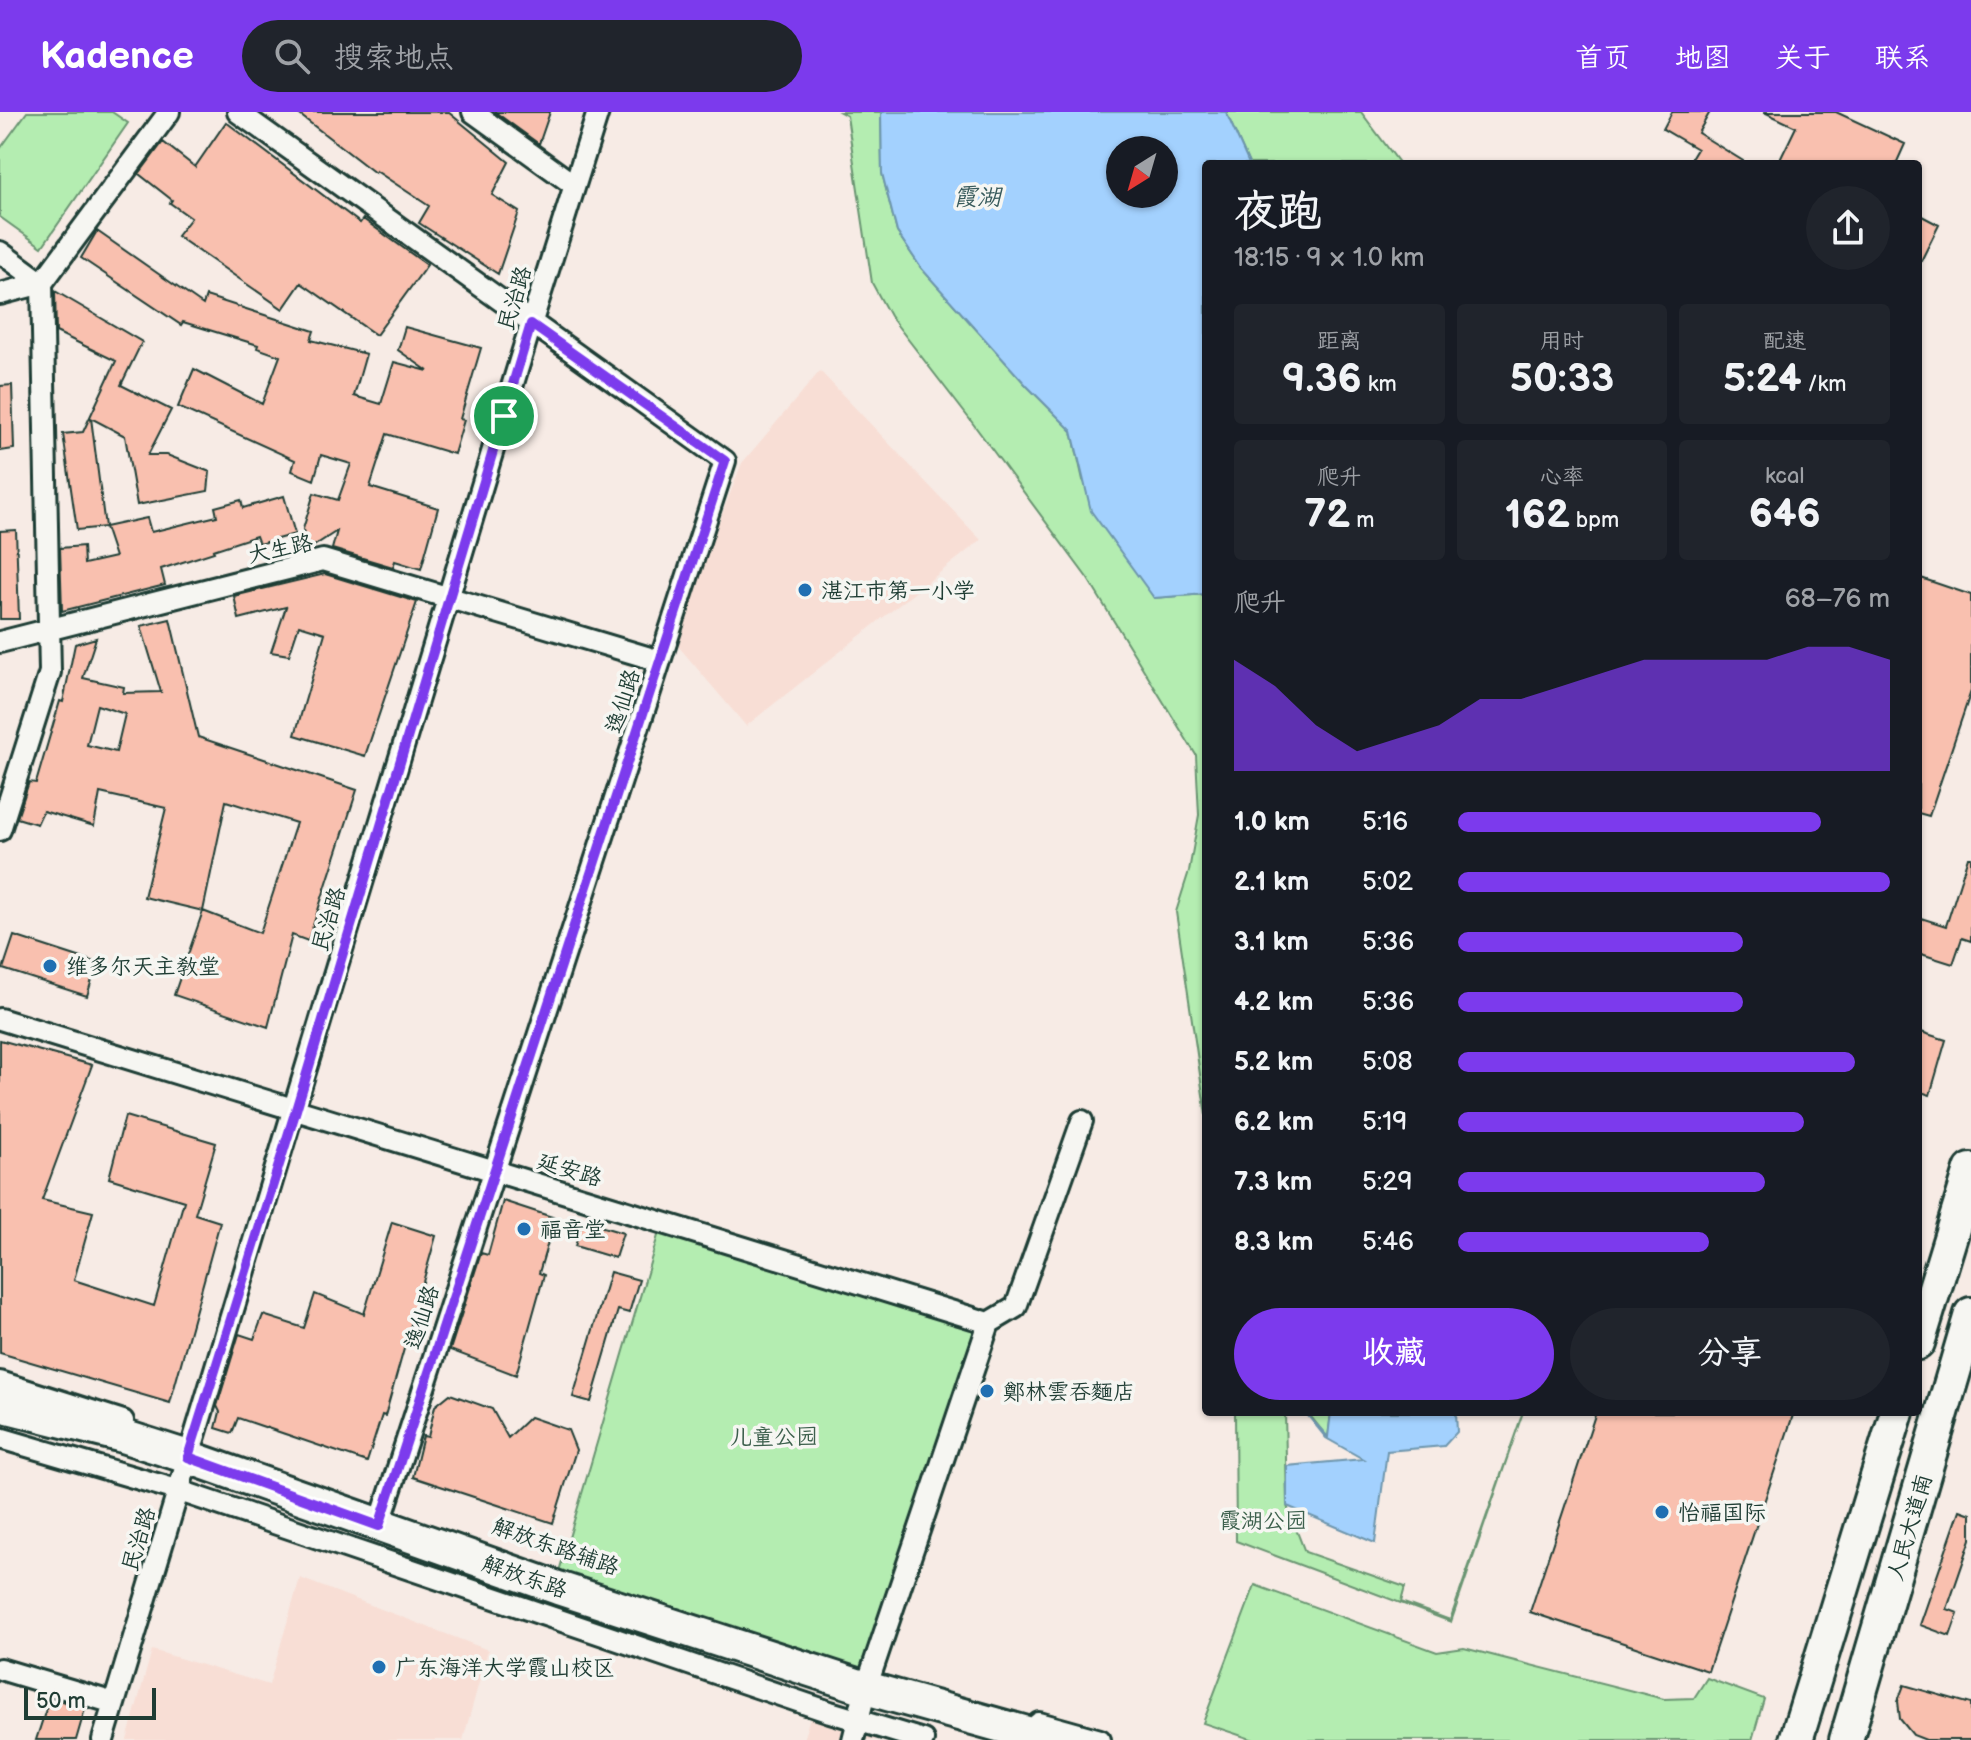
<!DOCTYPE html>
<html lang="zh">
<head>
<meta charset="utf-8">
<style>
  body { margin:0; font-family:"Balsamiq Sans","LXGW WenKai TC",sans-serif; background:#20242c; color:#f1f3f6; height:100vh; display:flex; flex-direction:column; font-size:30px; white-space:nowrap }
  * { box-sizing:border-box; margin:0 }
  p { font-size:26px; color:#9ea1a6 }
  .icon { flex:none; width:44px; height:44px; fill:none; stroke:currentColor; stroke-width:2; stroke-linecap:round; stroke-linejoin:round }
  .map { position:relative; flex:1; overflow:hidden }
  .sheet { position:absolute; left:1202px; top:48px; width:720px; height:1256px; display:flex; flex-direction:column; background:#171b24; border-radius:8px; box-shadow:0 2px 6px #0004 }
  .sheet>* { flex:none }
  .needle { width:52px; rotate:217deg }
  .tools { position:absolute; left:1106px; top:24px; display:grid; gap:16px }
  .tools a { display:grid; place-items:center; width:72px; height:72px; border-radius:50%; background:#171b24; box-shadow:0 2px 6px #0004; font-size:40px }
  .scale { position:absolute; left:24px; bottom:20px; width:132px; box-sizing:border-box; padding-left:8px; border:4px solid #1f3d34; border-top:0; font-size:22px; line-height:28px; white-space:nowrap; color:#1f3d34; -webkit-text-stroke:6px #f6f6f2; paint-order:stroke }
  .pin { position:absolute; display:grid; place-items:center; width:68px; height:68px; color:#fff; margin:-34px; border:4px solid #fff; border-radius:50%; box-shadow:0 2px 8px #0007 }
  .round { display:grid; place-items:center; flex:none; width:84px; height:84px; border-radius:42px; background:#20242c }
  .summary { display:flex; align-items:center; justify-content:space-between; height:136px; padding:0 32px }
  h1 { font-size:44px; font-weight:700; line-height:60px }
  .stats { display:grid; grid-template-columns:repeat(3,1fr); gap:12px; height:136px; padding:8px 32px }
  .stats div { display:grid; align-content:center; border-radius:8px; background:#20242c; text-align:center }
  .stats b { font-size:40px; font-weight:700 }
  .stats small { font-size:22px; font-weight:400 }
  .stats p { font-size:22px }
  .chart { height:224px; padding:16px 32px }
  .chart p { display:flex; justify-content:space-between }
  .chart svg { width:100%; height:144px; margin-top:8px; fill:#7c3aed; opacity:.7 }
  .action { display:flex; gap:16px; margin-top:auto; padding:16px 32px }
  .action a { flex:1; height:92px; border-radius:48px; background:#7c3aed; color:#fff; font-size:32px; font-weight:700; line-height:92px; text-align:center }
  .action a+a { background:#20242c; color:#f1f3f6 }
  ul { padding:0 32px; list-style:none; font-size:26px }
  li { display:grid; grid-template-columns:128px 96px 1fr; align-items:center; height:60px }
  li i { height:20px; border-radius:10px; background:#7c3aed }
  header { display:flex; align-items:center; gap:48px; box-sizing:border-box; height:112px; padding:0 40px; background:#7c3aed; color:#fff }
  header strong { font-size:38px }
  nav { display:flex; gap:44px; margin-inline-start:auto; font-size:28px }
  .search { width:560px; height:72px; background:#20242c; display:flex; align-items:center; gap:20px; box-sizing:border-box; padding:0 28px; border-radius:44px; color:#9ea1a6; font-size:30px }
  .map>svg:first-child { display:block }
  .built { fill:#f8ded5 }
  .green { fill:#b4edb1; stroke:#6a9572; stroke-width:2 }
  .water { fill:#a3d1fe; stroke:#6e96ad; stroke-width:2; fill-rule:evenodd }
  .building { fill:#f9c0af; stroke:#1f3d34; stroke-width:2; fill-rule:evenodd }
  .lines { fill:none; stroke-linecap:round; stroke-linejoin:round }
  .street-casing { stroke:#1f3d34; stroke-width:26 }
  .primary-casing { stroke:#1f3d34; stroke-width:38 }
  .street { stroke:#f6f6f2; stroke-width:20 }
  .primary { stroke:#f6f6f2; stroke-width:32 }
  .route-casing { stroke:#fff; stroke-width:16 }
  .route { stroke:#7c3aed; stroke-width:10 }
  .poi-dot { fill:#1f6fb2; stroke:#f6f6f2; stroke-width:3 }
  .labels { text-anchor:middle; stroke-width:7; stroke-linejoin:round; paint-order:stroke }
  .street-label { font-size:22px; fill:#1f3d34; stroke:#f6f6f2 }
  .poi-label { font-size:22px; fill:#1f3d34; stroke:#f6f6f2; text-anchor:start }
  .park-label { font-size:22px; fill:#3d604d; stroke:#f6f6f2 }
  .water-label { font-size:24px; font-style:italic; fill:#395b5c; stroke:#f6f6f2 }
</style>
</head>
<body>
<header>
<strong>Kadence</strong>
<div class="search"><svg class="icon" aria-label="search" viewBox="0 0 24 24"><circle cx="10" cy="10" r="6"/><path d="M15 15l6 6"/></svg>搜索地点</div>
<nav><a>首页</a><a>地图</a><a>关于</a><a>联系</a></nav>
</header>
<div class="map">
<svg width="1971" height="1628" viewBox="0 0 1971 1628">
  <rect width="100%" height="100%" fill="#f7ebe5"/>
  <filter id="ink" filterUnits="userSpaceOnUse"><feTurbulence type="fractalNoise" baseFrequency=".0125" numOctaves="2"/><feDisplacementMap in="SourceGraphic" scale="16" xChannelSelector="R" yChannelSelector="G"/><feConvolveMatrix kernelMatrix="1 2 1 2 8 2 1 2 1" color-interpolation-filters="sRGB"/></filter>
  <g filter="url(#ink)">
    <!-- built -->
    <path class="built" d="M820,259L981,428L746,614L673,528L742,351Z
      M300,1466L488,1538L463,1628H127L152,1538L269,1573Z
      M812,1599L886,1617L885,1628H803Z"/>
    <!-- green -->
    <path class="green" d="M27,0H112L128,11L42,135L0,105V37Z
      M840,0H881L882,61L897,120L921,156L1027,274L1072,319L1083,368L1154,486L1206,482V1003L1176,800L1189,759L1199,703L1196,643L1088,467L971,309L890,204L872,171L847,4Z
      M1226,0H1361L1400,52H1249Z
      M662,1110L989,1211L866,1576L558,1463Z
      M1235,1300H1285L1287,1394L1305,1440L1405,1475L1401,1490L1450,1508L1523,1300L1451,1510L1236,1429Z
      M1307,1300H1331L1328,1326Z
      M1255,1473L1437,1540L1464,1536L1664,1587L1694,1586L1707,1566L1764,1587L1752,1628H1254L1203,1611Z"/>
    <!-- water -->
    <path class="water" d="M881,0H1226L1249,52H1206V482L1154,486L1091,399L1072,319L1027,274L921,156L897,120L882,61ZM1120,38H1164V82H1120Z
      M1305,1300L1328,1325L1331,1300H1456L1457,1320L1444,1334L1387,1339L1375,1431L1287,1394V1354L1363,1347L1326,1326Z"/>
    <!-- building -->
    <path class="building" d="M296,0H448L509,50L492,83L519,100L498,162L419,111L429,94L376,59L375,61Z
      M495,0H550L539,32Z
      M1672,0H1710L1698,21L1748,52H1688L1697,37L1663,17Z
      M1764,0H1836L1905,32L1896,52H1778L1796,15Z
      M226,10L360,111L363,107L427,153L376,223L301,171L283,197L177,124L191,106L170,91L172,88L139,62L163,30L195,55Z
      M1918,102L1939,113L1918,155Z
      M97,119L203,193L206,184L314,219L311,228L366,242L354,284L381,292L394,250L428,259L398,238L405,215L481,236L460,307L464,308L454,342L387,322L370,375L438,396L421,457L395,449L393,455L332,437L337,419L306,439L303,417L314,381L338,388L351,352L321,343L314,368L292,359L295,348L178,295L194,257L262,292L280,244L257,236L258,233L183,210L181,213L81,146Z
      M55,179L142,230L121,273L171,298L148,343H167L210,360L208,379L137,393L125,324L91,306L105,415L77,418L63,322L83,320L116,249L56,220Z
      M12,273L14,337L0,339V274Z
      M284,384L295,422L259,432L256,424L213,438L214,440L161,457L165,473L62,499L60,436L83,434L84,452L115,445L105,415L147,406L151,420L217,404L215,395L241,388L243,396Z
      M16,418L19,507H0V419Z
      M325,462L417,490L365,644L295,623L325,521L299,513L289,543L271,540L286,495L239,507L234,484Z
      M1918,465L1971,483V579L1929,704L1918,701Z
      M170,507L198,625L357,678L308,829L292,823L268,915L174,883L203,799L144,785L166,696L100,681L94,714L43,699L37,712L17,706L29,670L36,671L60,589L63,590L75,532L96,526L83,566L124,575L123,581L161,580L141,514ZM97,593L125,602L116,640L87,633ZM226,689L296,711L260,821L203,799Z
      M1968,745H1971V829L1962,826L1953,852L1918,841V805L1946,814Z
      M14,824L97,851L87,884L3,857Z
      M1918,919L1946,928L1930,983L1918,979Z
      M0,928L92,953L42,1088L93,1100L74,1168L154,1194L184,1089L109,1066L125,1004L216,1031L195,1102L220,1110L170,1291L0,1241Z
      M503,1089L555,1106L539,1161L544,1163L516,1263L450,1238L481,1141L488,1143Z
      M583,1109L623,1121L615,1146L575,1134Z
      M392,1110L436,1124L385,1304L382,1303L367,1350L238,1306L232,1321L216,1316L220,1300L217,1294L239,1222L254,1227L263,1203L304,1216L315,1182L364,1202Z
      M610,1160L639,1168L629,1201L618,1198L591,1290L573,1285Z
      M450,1282L492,1297L508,1326L530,1305L568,1318L576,1338L553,1411L413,1365L423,1324L428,1325L435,1294Z
      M1596,1300H1794L1708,1559L1530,1500Z
      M1960,1398L1971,1402V1427L1947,1497L1958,1501L1950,1524L1920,1513Z
      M1904,1573L1971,1592V1628H1926L1913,1623L1900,1607L1898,1589Z
      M50,1585L85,1597L76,1628H36Z"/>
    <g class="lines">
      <!-- street casing -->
      <g class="street-casing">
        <path id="street" d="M238,0L725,349L379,1414
          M473,0L574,73
          M0,140L42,171
          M42,171L169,0
          M0,182L42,171
          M0,530L323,448L660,549
          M0,718L50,560L42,171
          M0,907L989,1211
          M0,1270L123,1309
          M0,1326L177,1378L830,1600L923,1628
          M0,1557L114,1591
          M1039,1611L1100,1628
          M103,1628L531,212L598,0
          M853,1628L866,1576L989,1211L1016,1195L1082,1009"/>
      </g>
      <!-- primary casing -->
      <g class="primary-casing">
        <path id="primary" d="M1918,1231L1971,1058
          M0,1293L119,1323L188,1345L558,1476L866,1576L1052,1628
          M1796,1628L1897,1300
          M1846,1628L1971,1202"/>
      </g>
      <!-- street -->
      <use href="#street" class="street"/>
      <!-- primary -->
      <use href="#primary" class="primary"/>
    </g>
  </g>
  <g class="lines" filter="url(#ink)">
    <!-- route casing -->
    <g class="route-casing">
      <path id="route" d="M531,212L725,349L379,1414L188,1345L296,998Z"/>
    </g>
    <!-- route -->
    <use href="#route" class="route"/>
  </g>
  <!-- markers -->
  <g class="poi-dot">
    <circle cx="805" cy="478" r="8"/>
    <circle cx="50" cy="854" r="8"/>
    <circle cx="524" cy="1117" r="8"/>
    <circle cx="987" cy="1279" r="8"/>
    <circle cx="1662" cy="1400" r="8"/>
    <circle cx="379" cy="1555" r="8"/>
  </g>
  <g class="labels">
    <!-- street labels -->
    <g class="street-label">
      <text transform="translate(514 186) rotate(-73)" y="8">民治路</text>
      <text transform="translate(280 436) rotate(-12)" y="8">大生路</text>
      <text transform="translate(622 589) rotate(-72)" y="8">逸仙路</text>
      <text transform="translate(328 807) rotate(-73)" y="8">民治路</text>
      <text transform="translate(570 1057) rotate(17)" y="8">延安路</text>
      <text transform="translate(421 1205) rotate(-72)" y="8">逸仙路</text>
      <text transform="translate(1909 1415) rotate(-74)" y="8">人民大道南</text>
      <text transform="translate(138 1427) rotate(-73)" y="8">民治路</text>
      <text transform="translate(556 1434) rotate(19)" y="8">解放东路辅路</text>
      <text transform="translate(525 1464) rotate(19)" y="8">解放东路</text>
    </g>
    <!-- poi labels -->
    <g class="poi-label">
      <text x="821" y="486">湛江市第一小学</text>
      <text x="66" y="862">维多尔天主教堂</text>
      <text x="540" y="1125">福音堂</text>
      <text x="1003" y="1287">鄭林雲吞麵店</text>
      <text x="1678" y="1408">怡福国际</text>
      <text x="395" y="1563">广东海洋大学霞山校区</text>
    </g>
    <!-- park labels -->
    <g class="park-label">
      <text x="774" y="1332">儿童公园</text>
      <text x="1263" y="1416">霞湖公园</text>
    </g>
    <!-- water labels -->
    <g class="water-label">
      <text x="977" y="93">霞湖</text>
    </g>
  </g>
</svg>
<div class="tools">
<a><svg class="needle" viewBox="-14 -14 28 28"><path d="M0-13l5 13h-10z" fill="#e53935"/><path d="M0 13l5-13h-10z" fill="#9ea1a6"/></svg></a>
</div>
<div class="scale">50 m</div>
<div class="pin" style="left:504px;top:304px;background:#1e9e55"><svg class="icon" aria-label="arrive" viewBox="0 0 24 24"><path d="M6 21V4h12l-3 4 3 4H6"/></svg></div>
<section class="sheet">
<div class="summary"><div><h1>夜跑</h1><p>18:15 · 9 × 1.0 km</p></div><a class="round"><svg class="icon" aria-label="share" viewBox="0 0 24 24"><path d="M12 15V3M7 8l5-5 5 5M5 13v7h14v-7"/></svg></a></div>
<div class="stats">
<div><p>距离</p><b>9.36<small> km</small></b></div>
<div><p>用时</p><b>50:33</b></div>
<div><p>配速</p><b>5:24<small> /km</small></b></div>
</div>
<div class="stats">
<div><p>爬升</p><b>72<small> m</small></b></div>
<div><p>心率</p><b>162<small> bpm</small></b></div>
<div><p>kcal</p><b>646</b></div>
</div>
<div class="chart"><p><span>爬升</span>68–76 m</p>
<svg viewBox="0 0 160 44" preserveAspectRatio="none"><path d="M0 44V10L10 18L20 30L30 38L40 34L50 30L60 22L70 22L80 18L90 14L100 10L110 10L120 10L130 10L140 6L150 6L160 10V44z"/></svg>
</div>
<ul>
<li><b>1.0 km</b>5:16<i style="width:84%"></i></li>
<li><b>2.1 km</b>5:02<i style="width:100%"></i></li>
<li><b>3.1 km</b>5:36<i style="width:66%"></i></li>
<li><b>4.2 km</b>5:36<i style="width:66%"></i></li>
<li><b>5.2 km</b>5:08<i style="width:92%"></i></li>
<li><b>6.2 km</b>5:19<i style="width:80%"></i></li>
<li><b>7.3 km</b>5:29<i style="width:71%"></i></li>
<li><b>8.3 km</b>5:46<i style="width:58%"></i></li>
</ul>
<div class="action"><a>收藏</a><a>分享</a></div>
</section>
</div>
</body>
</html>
